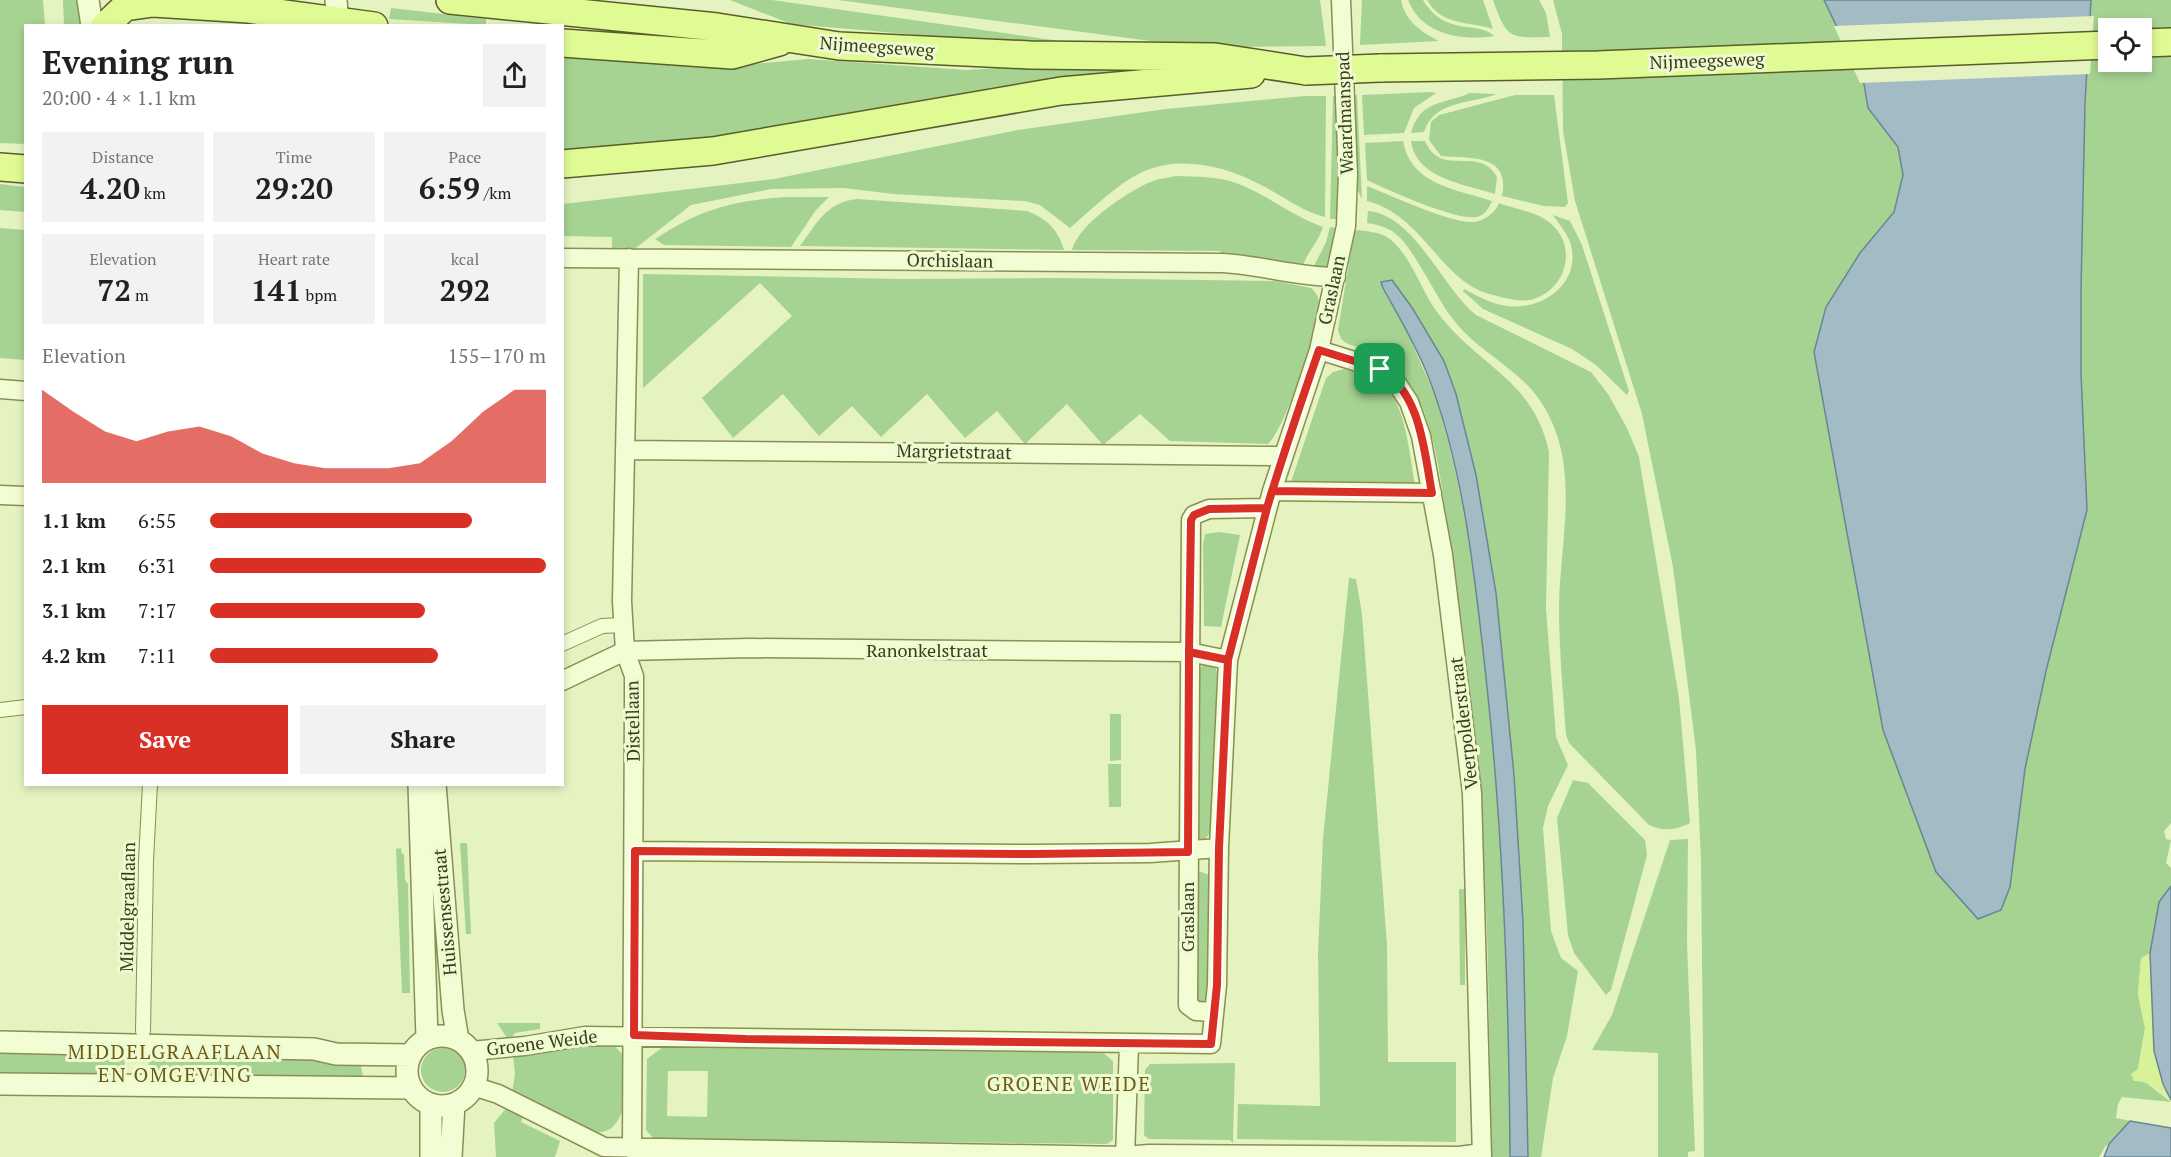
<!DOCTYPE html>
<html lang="en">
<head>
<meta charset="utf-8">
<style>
  body { margin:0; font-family:"PT Serif",serif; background:#f2f2f2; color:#202124; height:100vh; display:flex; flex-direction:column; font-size:22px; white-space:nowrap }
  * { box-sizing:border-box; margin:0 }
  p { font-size:20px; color:#757577 }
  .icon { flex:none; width:33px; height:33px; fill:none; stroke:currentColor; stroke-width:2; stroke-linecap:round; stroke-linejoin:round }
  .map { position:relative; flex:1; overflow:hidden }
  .panel { position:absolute; left:24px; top:24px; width:540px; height:762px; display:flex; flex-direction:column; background:#fff; border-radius:0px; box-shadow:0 3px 9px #0003 }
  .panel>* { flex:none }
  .controls { position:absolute; left:2098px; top:18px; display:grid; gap:12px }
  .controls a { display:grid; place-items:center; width:54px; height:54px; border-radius:0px; background:#fff; box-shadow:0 3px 9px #0003; font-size:30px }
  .pin { position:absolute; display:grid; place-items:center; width:51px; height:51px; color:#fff; margin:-26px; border-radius:12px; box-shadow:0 3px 9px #0006 }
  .round { display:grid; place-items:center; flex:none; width:63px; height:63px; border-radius:0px; background:#f2f2f2 }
  .headline { display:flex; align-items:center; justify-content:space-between; height:102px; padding:0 18px }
  h1 { font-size:33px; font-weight:700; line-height:45px }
  .figures { display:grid; grid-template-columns:repeat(3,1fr); gap:9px; height:102px; padding:6px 18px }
  .figures div { display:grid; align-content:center; border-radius:0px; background:#f2f2f2; text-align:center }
  .figures b { font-size:30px; font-weight:700 }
  .figures small { font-size:16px; font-weight:400 }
  .figures p { font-size:16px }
  .chart { height:168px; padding:12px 18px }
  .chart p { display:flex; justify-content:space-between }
  .chart svg { width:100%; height:108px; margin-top:6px; fill:#d93025; opacity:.7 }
  .button { display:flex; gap:12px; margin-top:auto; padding:12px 18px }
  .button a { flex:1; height:69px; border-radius:0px; background:#d93025; color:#fff; font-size:24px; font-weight:700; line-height:69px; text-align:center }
  .button a+a { background:#f2f2f2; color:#202124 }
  ul { padding:0 18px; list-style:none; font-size:20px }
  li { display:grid; grid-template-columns:96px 72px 1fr; align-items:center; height:45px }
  li i { height:15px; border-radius:8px; background:#d93025 }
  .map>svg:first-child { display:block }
  .green { fill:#a6d392; fill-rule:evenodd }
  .sand { fill:#d7f299 }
  .water { fill:#a3bbc5; stroke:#698694; stroke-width:1.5 }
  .pier { fill:#e5f3c0 }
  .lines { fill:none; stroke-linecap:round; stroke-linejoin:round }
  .pedestrian-casing { stroke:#898f55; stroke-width:16 }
  .minor-casing { stroke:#898f55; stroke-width:21 }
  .tertiary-casing { stroke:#898f55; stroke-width:24 }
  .primary-casing { stroke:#5a5c2a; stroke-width:30 }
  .pedestrian { stroke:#f2fdd4; stroke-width:14 }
  .minor { stroke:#f2fdd4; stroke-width:18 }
  .tertiary { stroke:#f2fdd4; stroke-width:21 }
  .primary { stroke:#e0fb93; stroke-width:27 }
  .primary-bridge-casing { stroke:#5a5c2a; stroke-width:30; stroke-linecap:butt }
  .primary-bridge { stroke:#e0fb93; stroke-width:27 }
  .route-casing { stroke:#fff; stroke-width:12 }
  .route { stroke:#d93025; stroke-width:8 }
  .labels { text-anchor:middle; stroke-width:6; stroke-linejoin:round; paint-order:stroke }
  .street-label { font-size:18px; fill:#3a3c1b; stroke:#eefad0 }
  .neighbourhood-label { font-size:20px; letter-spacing:1.5px; fill:#6e5b16; stroke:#eefad0 }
</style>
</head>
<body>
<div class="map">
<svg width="2171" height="1157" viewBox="0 0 2171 1157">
  <rect width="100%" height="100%" fill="#e5f3c0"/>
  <!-- green -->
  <path class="green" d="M0,0H43L45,25L26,26L25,144L0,143Z
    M63,0H79L85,25H64Z
    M730,0H772L1095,46L1106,51L791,24Z
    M838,0H1320L1326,46L1236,47L1158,42Z
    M1362,0H1401C1405,21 1421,32 1439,41L1360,45Z
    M1408,0H1423C1446,38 1479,20 1494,36C1461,41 1422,35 1408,0Z
    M1427,0H1483L1493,29C1468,21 1442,26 1427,0Z
    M1493,0H1539L1546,13L1550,37C1509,38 1507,39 1493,0Z
    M1553,0H1824L1864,84L1868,108L1898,147L1903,175L1894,212L1860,253L1826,307L1814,352L1883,730L2010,887L2025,769L2046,671L2087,510L2081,373V291L2085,103L2091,0H2171V823L2164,831L2166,839L2171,840L2166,863L2171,868V886L2159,902L2150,953L2141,959L2138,994L2145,1028L2138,1069L2144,1081L2171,1102L2122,1097L2118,1104L2116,1118L2130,1121L2105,1147L2099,1157H1704L1701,860L1696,750L1673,567L1642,414L1575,201L1563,131L1562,34ZM2109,28H2142V62H2109Z
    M391,8L486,19V25L389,19Z
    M562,55L731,66L809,59L966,70L1080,63H1213L715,138L563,154Z
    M1432,92L1436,93L1414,108L1404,133L1364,135L1362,95Z
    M1470,93L1497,94C1471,104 1434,100 1424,132L1411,133C1421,99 1443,105 1470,93Z
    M1337,95L1338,219H1330L1333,96Z
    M1354,95H1357L1362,199L1357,189Z
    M1515,95H1554L1568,203L1565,207L1544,206L1502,196C1511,152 1467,159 1441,156L1429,140L1431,122L1439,115Z
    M1305,96H1326L1325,217C1300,211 1282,195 1259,184C1226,167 1184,156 1147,170C1121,180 1091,210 1070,228L1040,205L1025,201L893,194L844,188L771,189L691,205L632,251H612V237L563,236V204L774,179L1018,130L1166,109Z
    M1403,141C1411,185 1456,189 1492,201C1489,208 1485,215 1477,217C1456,221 1388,190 1367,180L1365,143Z
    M1411,141H1425C1441,179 1479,144 1497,177L1495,194C1465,184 1416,179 1411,141Z
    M1176,176C1195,177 1217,176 1236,183C1266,194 1292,216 1323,227C1318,243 1307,252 1303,266L1226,258L1220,251L1072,250C1078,225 1124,194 1148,183C1156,179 1167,178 1176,176Z
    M0,184L25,187V212L0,210Z
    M1367,186C1390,195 1452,224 1474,222C1484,221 1496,212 1499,203C1515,209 1537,212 1550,223C1578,246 1567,288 1534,299C1522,303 1505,298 1493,295C1440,283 1425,216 1367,201Z
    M785,197H829L816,210L791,247L664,245L655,239C701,209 731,201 785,197Z
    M857,199L1027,211C1047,219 1058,229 1064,250L800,246C817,223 827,202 857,199Z
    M1368,211C1415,215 1442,288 1476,315L1591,372L1608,394L1627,428L1639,457L1679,698L1690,823C1675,830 1664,832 1649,825L1569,743L1566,735C1563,692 1559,649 1559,607C1560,538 1582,464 1541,402C1519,368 1476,351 1452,318C1436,297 1414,249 1397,235C1388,227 1378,225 1367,223Z
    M1553,215L1570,221L1582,245L1629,391L1627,395L1596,365L1572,349L1483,309L1463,291L1464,289C1478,296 1491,304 1507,306C1543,311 1583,282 1570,242C1566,232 1559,224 1553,215Z
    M1330,227L1336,228L1328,265L1322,269L1312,270L1326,242Z
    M0,228L25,230V360L0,358Z
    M1359,230C1370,232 1381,232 1390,239C1411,256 1421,290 1437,312C1478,367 1533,378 1549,452L1546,609L1556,737L1568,765L1548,806L1543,828L1551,931L1561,958L1578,971L1567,1036L1553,1078L1541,1157H1528L1523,922L1514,775L1496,593L1456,394L1444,361L1413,309L1392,280C1397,297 1402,315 1408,332C1418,360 1433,386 1441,416C1466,501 1477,591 1486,678C1503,837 1509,997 1510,1157H1489C1492,950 1483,741 1449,537C1442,493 1437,429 1414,391C1398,364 1374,353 1346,343L1341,339L1338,330L1354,231Z
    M643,274L902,279L1055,278L1275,281L1311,288C1316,292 1319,297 1319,304C1319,327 1285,430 1268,444L1170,441L1140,414L1103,445L1067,404L1025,444L997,411L965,438L927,394L881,437L852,406L819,436L783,394L733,438L702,398L792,316L760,283L643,388Z
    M1344,369C1356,372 1368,374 1379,380C1405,396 1410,457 1415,485L1291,482L1326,378L1333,372Z
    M1219,532L1240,535L1221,627L1204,626L1203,544L1205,534Z
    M1349,578L1356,579L1362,614L1387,945L1388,1062H1456V1142L1237,1139L1238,1104L1320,1106L1318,952L1323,839Z
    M1204,664L1215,667L1217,672L1212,831L1203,841L1194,839L1198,671Z
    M1110,714H1121V760L1110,761Z
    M1108,764H1121V807H1109Z
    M1573,780L1588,783L1645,840L1647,855L1611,990L1606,995L1574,953L1568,935L1557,818Z
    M1688,839L1687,943L1695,1151L1688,1152V1157H1658V1053L1592,1050L1612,1015L1670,840Z
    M460,843H467L471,934H466Z
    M401,848L402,854H404L405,880L408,884L410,993H402L396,849Z
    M1199,871L1209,875L1211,883L1209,1005L1192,1002L1195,875Z
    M1459,889H1465V985H1460Z
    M497,1023H540V1029L515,1033L509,1041Z
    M583,1044H613L623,1055C628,1081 630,1143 587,1131C563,1124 534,1104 512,1093L515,1074L513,1055Z
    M664,1046L1101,1051L1113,1061V1140L1107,1144L654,1139L646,1130L647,1059ZM668,1071H708L707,1117L667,1116Z
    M421 1070a22 22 0 1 1 44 0a22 22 0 1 1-44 0Z
    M0,1048L125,1052L124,1080L0,1078Z
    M149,1052L364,1061L365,1066L361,1067L364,1081L148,1080Z
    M1235,1063L1233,1143L1230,1140L1149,1139L1144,1135L1145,1070L1150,1064Z
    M508,1106L523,1116L521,1122L560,1141L555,1157H496L494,1123Z"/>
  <!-- sand -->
  <path class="sand" d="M2150,953L2154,1051L2163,1084L2171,1101C2159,1091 2150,1081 2134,1081L2131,1074L2138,1069L2145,1028L2138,994L2141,958Z"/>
  <!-- water -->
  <path class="water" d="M1824,0H2091L2085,103L2081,291V373L2087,510L2046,671L2025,769L2010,887L2001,910L1978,919L1936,872L1883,730L1814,352L1826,307L1860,253L1894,212L1903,175L1898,147L1868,108L1864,84Z
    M1392,280L1413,309L1444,361L1456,394L1476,475L1496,593L1514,775L1523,922L1528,1157H1510C1509,1000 1504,843 1487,687C1476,587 1465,470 1428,376C1416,345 1399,317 1383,288L1381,282Z
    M2171,886V1100L2163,1084L2154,1051L2150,953L2159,902Z
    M2130,1121L2171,1128V1157H2104L2109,1144Z"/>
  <!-- pier -->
  <path class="pier" d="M2094,16L2090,74L1860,83L1834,26Z"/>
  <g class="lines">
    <!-- pedestrian casing -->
    <g class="pedestrian-casing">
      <path id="pedestrian" d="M562,644L602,626L623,625
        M0,710L26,707
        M143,1031L146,861L150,784"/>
    </g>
    <!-- minor casing -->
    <g class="minor-casing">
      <path id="minor" d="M562,258L1222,263C1260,265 1298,277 1336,277
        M629,258L622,601L625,651L634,676V701L632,1149
        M1319,350L1380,369L1392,376L1409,402L1421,436L1443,555L1472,793L1482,1157
        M0,389L26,391
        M625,450L1282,456
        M1272,491L1432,493
        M0,495L26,496
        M562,681L625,651L749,648L1189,652L1228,660
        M635,851L1032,854L1150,853L1219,848
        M1214,1012L1196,1011L1188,1005L1191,520L1194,515L1209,509L1267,508
        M471,1051L525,1046L585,1036L1211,1044L1217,985L1219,848L1228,660L1272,491L1319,350L1346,226L1348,175L1341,0
        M473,1086L498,1094L604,1147L1125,1156L1149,1154L1459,1156L1482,1153
        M1125,1157L1129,1045"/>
    </g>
    <!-- tertiary casing -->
    <g class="tertiary-casing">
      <path id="tertiary" d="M88,0L92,26
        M336,0L338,26
        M419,784L427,1039
        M435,784L453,1010L458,1040
        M407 1071a35 35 0 1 1 70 0a35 35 0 1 1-70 0Z
        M0,1042L314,1049L336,1054L411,1055
        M0,1084L411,1088
        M431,1104V1157
        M451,1157L454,1104"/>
    </g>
    <!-- primary casing -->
    <g class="primary-casing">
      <path id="primary" d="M450,0L717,27L839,46L1030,55L1215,57L1306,71
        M105,26L125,7L153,3L248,9L374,26
        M562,43L732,55L779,42
        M2142,43L2171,42
        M1380,68L1598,65L2109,45
        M562,164L713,151L1061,91L1251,74
        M0,167L26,169"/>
    </g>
    <!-- pedestrian -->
    <use href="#pedestrian" class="pedestrian"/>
    <!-- minor -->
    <use href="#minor" class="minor"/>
    <!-- tertiary -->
    <use href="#tertiary" class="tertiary"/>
    <!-- primary -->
    <use href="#primary" class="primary"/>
    <!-- primary-bridge casing -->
    <g class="primary-bridge-casing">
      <path id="primary-bridge" d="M1306,71L1380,68"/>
    </g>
    <!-- primary-bridge -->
    <use href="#primary-bridge" class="primary-bridge"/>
  </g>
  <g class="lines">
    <!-- route casing -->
    <g class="route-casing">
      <path id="route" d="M1380,369L1319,350C1301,402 1283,454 1267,508L1228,660L1189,652L1188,852L1032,854L635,851L634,1035L746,1039L1211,1044L1217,985L1219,848L1228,660L1189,652L1191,520L1194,515L1209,509L1267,508L1272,491L1432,493C1424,451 1421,393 1380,369"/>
    </g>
    <!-- route -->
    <use href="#route" class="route"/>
  </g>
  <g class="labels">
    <!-- street labels -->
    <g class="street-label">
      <text transform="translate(877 47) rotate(4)" y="6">Nijmeegseweg</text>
      <text transform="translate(1707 61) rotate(-2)" y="6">Nijmeegseweg</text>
      <text transform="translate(1345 113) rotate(-92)" y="6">Waardmanspad</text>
      <text transform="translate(950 261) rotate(1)" y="6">Orchislaan</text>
      <text transform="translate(1332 290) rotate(-78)" y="6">Graslaan</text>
      <text transform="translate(954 452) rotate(1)" y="6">Margrietstraat</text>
      <text x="927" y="657">Ranonkelstraat</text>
      <text transform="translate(633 721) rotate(-91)" y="6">Distellaan</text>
      <text transform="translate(1464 723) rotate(-97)" y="6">Veerpolderstraat</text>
      <text transform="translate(128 907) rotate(-89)" y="6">Middelgraaflaan</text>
      <text transform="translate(445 912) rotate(-95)" y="6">Huissensestraat</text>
      <text transform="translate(1188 917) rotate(-90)" y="6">Graslaan</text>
      <text transform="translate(542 1043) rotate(-7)" y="6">Groene Weide</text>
    </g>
    <!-- neighbourhood labels -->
    <g class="neighbourhood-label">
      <text x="175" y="1059">MIDDELGRAAFLAAN<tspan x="175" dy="23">EN OMGEVING</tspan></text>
      <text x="1069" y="1091">GROENE WEIDE</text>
    </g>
  </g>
</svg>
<div class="controls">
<a><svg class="icon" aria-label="locate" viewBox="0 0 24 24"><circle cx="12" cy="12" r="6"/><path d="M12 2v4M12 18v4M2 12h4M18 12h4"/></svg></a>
</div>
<div class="pin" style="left:1380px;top:369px;background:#1e9e55"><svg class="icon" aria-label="arrive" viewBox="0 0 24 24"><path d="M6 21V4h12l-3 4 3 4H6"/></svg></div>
<section class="panel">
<div class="headline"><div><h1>Evening run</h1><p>20:00 · 4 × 1.1 km</p></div><a class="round"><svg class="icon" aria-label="share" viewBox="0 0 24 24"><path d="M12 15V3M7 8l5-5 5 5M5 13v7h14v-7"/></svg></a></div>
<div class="figures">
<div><p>Distance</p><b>4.20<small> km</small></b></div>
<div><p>Time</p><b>29:20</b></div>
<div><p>Pace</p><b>6:59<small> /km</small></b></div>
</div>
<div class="figures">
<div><p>Elevation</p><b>72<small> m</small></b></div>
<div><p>Heart rate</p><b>141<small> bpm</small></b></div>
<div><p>kcal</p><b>292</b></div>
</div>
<div class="chart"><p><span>Elevation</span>155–170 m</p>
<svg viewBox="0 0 160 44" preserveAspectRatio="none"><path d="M0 44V6L10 15L20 23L30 27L40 23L50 21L60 25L70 32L80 36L90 38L100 38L110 38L120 36L130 27L140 15L150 6L160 6V44z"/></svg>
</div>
<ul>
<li><b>1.1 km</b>6:55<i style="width:78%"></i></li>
<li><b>2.1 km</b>6:31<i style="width:100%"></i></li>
<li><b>3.1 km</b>7:17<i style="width:64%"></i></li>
<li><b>4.2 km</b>7:11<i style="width:68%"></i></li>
</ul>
<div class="button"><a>Save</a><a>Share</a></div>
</section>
</div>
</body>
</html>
